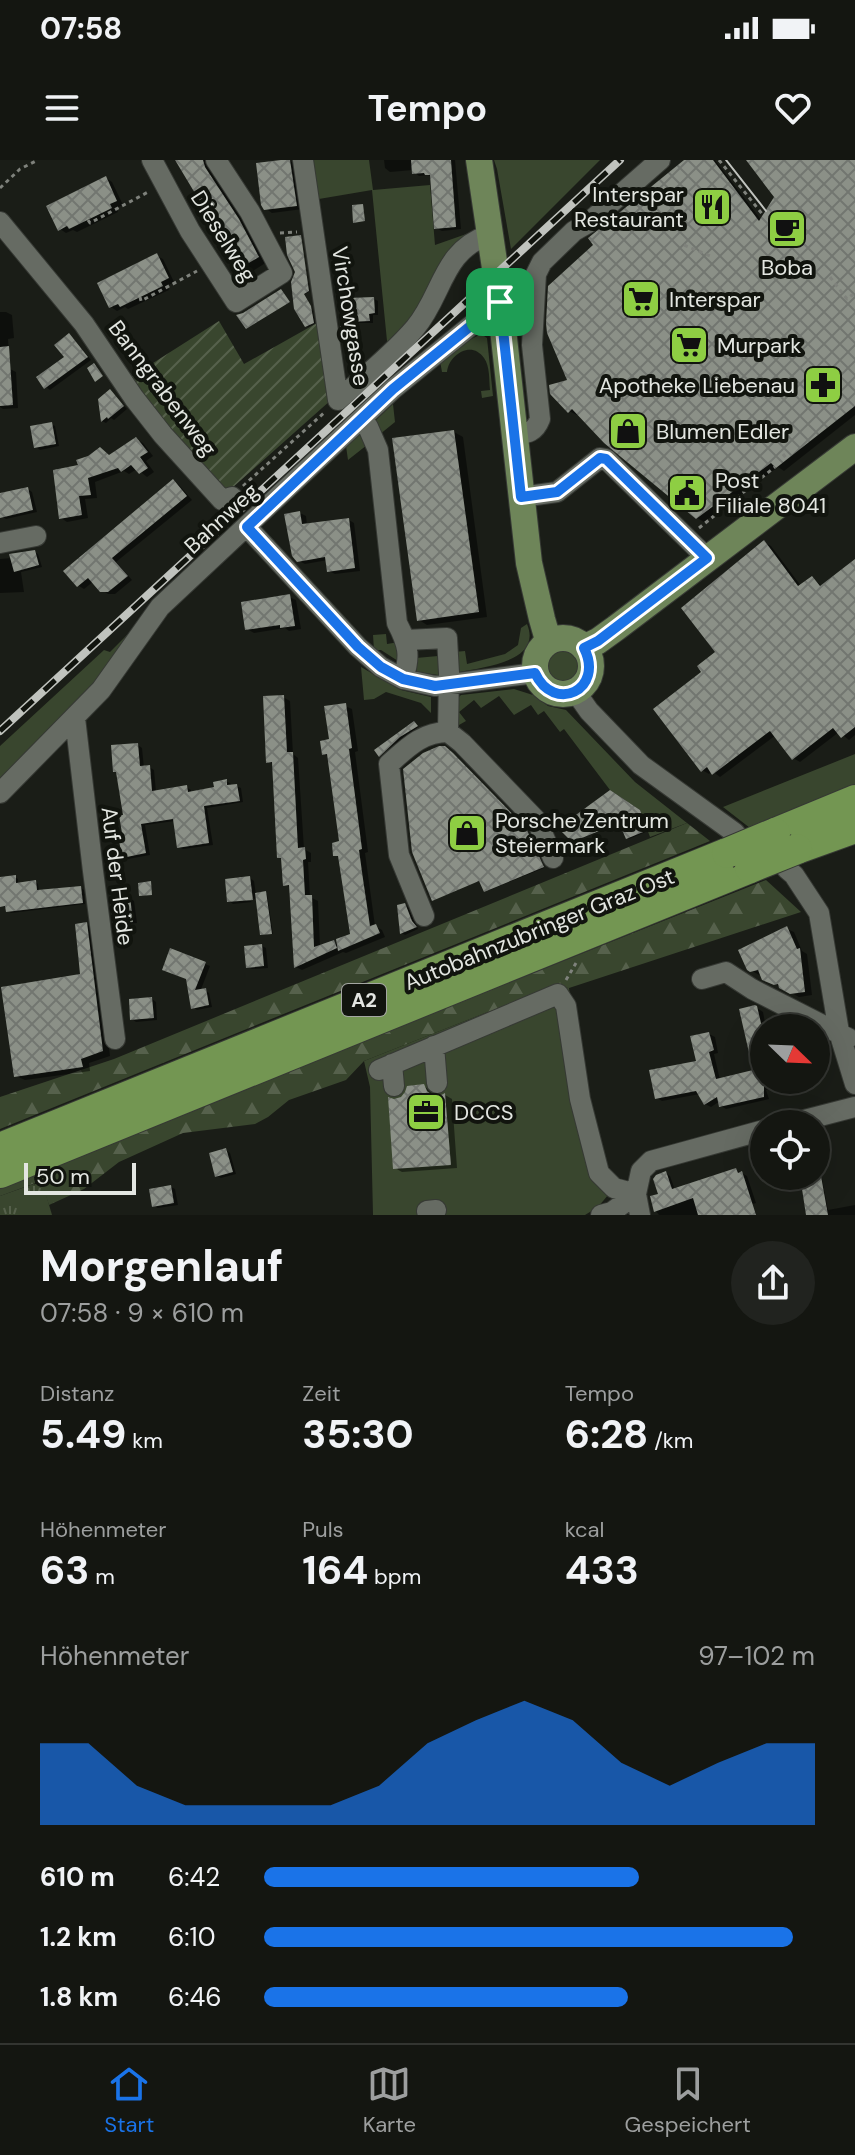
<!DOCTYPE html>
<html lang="de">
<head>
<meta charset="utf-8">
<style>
  body { margin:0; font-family:"DM Sans",sans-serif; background:#21231f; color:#f1f3f6; height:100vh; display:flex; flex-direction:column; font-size:30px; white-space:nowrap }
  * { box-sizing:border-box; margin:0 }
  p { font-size:26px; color:#9d9f9f }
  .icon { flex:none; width:44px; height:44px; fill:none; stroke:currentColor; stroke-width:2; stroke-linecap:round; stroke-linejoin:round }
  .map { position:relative; height:1055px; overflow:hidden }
  .panel { display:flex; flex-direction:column; background:#141611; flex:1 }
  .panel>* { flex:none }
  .needle { width:52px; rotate:113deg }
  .buttons { position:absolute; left:750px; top:854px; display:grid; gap:16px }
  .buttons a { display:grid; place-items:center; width:80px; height:80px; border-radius:50%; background:#141611; box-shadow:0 8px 32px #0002,0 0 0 2px #333531; font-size:40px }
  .scale { position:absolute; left:24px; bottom:20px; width:112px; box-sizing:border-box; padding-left:8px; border:4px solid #e3e6e1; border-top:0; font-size:22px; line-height:28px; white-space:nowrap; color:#e3e6e1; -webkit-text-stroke:6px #11140e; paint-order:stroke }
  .pin { position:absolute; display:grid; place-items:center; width:68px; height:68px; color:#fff; margin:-34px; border-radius:16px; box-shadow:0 4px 12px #0006 }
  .round { display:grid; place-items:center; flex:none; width:84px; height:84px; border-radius:42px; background:#21231f }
  .head { display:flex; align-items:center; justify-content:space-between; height:136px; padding:0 40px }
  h1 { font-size:44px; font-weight:700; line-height:60px }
  .stats { display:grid; grid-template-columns:repeat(3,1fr); gap:12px; height:136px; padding:8px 40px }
  .stats div { display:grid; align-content:center }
  .stats b { font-size:40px; font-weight:700 }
  .stats small { font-size:22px; font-weight:400 }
  .stats p { font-size:22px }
  .chart { height:224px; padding:16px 40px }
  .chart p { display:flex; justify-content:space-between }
  .chart svg { width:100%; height:144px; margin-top:8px; fill:#1a73e8; opacity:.7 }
  ul { padding:0 40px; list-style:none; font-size:26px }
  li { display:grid; grid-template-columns:128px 96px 1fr; align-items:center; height:60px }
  li i { height:20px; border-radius:10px; background:#1a73e8 }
  .status { display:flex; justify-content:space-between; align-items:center; height:56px; padding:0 40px; background:#141611; direction:ltr }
  .status svg { height:22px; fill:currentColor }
  header { display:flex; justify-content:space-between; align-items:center; height:104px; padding:0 40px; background:#141611; font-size:36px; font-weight:700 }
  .dock { display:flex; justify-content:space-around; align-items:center; height:112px; border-top:2px solid #333531; background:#141611; font-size:22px; color:#9d9f9f }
  .dock a { display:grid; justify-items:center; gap:4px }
  .dock .on { color:#1a73e8 }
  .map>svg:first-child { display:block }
  .grass { fill:#39462e }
  .forest { fill:url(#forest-firs) }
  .park { fill:url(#park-tufts) }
  .garden { fill:url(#garden-furrows) }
  .shadow { fill:#0007 }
  .building { fill:url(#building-cross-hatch) }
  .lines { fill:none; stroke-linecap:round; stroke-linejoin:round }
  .minor-casing { stroke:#363934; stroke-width:22 }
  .major-casing { stroke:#363934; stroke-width:28 }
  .highway-casing { stroke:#363934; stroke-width:32 }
  .path { stroke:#7f827c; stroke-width:3; stroke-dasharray:4 4; stroke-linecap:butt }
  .minor { stroke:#666b63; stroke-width:20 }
  .major { stroke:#6e8559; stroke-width:26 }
  .highway { stroke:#739652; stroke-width:30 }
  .tram { stroke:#c0c3be; stroke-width:2 }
  .rail-casing { stroke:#c0c3be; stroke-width:8 }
  .rail { stroke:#11140e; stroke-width:5; stroke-dasharray:15; stroke-linecap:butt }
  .highway-bridge-casing { stroke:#363934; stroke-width:32; stroke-linecap:butt }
  .highway-bridge { stroke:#739652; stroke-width:30 }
  .route-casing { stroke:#fff; stroke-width:16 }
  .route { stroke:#1a73e8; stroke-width:10 }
  .labels { text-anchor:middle; stroke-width:8; stroke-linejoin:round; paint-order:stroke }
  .shield { fill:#11140e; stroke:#a4a7a2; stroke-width:2 }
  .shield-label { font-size:20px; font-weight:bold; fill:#e3e6e1 }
  .poi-label { font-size:22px; fill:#e3e6e1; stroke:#11140e; text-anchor:start }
  .street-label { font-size:22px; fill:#e3e6e1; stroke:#11140e }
</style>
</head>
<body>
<div class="status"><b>07:58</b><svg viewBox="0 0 49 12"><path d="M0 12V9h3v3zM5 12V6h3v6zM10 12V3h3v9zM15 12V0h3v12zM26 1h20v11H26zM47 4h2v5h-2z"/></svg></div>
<header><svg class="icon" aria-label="menu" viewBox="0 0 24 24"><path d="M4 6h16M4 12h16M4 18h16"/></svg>Tempo<svg class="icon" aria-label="heart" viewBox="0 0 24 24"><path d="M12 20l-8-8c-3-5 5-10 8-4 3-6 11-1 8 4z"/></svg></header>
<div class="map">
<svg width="855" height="1055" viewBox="0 0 855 1055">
  <defs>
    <pattern id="forest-firs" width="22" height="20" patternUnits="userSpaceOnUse" patternTransform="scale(2)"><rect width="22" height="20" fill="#39462e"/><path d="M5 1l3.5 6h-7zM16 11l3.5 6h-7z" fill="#56614c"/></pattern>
    <pattern id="park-tufts" width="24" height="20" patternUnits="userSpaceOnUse" patternTransform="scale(2)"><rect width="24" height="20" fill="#39462e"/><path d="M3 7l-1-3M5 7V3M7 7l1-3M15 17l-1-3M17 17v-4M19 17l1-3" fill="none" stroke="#56614c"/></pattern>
    <pattern id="garden-furrows" width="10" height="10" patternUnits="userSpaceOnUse" patternTransform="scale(2)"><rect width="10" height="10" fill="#39462e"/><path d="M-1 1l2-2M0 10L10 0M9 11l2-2" fill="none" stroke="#56614c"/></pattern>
    <pattern id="building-cross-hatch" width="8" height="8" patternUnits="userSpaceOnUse" patternTransform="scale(2)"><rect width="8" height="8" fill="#8b9087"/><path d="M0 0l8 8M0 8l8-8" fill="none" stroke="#727670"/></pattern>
  </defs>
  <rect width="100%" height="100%" fill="#1a1d17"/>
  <!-- grass -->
  <path class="grass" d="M308,0H369L373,30L430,25L435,85L472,72L448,93L425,144L388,191L372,30L313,40Z
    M494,0H600L511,89L497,9Z
    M481,174L487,178L493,236L482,238L481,231L490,230C489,220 490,206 484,198C472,180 449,194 447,212H442L440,201L456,187Z
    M393,244L395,262L379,275L374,262Z
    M363,271L367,285L348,300L346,286Z
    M527,464C543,502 482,507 460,512L456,509L454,492L465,491L467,504L505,494L518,485L521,468Z
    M129,473V483L78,544L0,621V586L104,490L110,492Z
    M386,474L387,484L399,482L398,501L381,490H374L373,475Z
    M558,488C601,486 573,545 549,519C538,507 546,493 558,488Z
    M438,496L441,509L438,515L417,512L414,503L416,498Z
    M361,507L401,530L431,537V553L421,543L386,532L374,539L364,540Z
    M514,529L533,535L548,546L566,550L635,622L687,663L650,677L640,650L610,630L564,569L560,572L544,551L538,555L531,545L514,555L499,536L481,548L474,540L459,552L466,561L459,565L455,564L454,542L461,535Z
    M855,594V625L750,668L723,647Z
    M561,826L569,828L587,967L614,1028L598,1047L585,1055H373L370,927L364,901L485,853Z"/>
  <!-- forest -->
  <path class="forest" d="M687,663L710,681L0,969V937L114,899Z
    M766,720L801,752L569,828L561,827L485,853L364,901L346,920L289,940L268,957L255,964L183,973L119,1002L84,1029L49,1045L41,1021L0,1036V1026Z"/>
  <!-- park -->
  <path class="park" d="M42,1021L52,1055H0V1036Z"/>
  <!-- garden -->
  <path class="garden" d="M219,161L244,204L317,163L331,240L232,328H223L147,248L131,217Z"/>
  <!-- shadow -->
  <path class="shadow" d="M178,0H211L267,102L251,112L242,106Z
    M384,0H455L461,69L442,71L436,68L432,17L428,15L419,16L414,12L413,10L390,12L385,8Z
    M688,0H715L762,61L777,37L748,0H855V255L784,311L778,307L704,362L697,358L579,253L577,255L569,251V222Z
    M290,1L297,5L303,49L272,53L265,48Z
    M106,18L112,22L123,45L116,48L118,52L77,72L73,70L66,73L60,69Z
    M300,77L310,131L304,135L312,148L315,163L308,167L297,112Z
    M157,96L163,99L174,122L167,126L169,130L128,149L125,147L117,151L111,147Z
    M374,139L378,141V155H373V163H355L351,161Z
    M0,152H6L12,155L14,178L8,179L10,209L16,212L18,248L3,249L0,247Z
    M73,178L91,200L50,230L46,227L67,198Z
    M110,231L127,249L114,260L111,258L106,263L102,261Z
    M51,264L55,266L59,286L40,290L36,287Z
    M454,272L463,277L487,457L427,465L419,460Z
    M136,279L143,283L153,296L146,301L154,312L147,317L137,309L129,314L124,311L95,322L97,338L85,339L88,358L67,362L61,358L80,306L100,289L111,297Z
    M174,321L179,325L192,340L116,402L132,420L115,434H108L102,430L94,421L84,429L79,426L66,411Z
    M28,329L32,332L37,352L6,359L2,356L0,335Z
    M300,353L306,356L307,365L349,360L354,363L360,411L335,414L329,411L328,400L305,404L299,401Z
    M764,382L771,386L801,426L812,418L822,426L855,401V575L849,580L839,572L800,602L793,598L776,575L720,617L712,611L709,614L702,610L704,512L718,493Z
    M34,392L38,394L42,407L21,412L24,432L0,433V399L12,398Z
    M289,437L296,440L301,469L289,471L285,468L254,473L247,469Z
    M283,537L290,541L293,594L298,598L304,689L311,693V702H308L310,737L318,741L320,787L333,782L339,785L352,775L341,698L335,695L341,683L330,597L323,594L331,581L345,546L352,549L358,591L355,592L368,692L365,693L375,766L382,770L385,777L346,793L343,792L302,810L296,807L291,728L285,724L283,700L279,697L274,605L268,601Z
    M414,563L418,567L380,595Z
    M138,585L142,588L144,608L149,607L154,610L156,632L186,627L191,630V633L216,629L226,621L231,624V627L236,626L241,628L243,642L207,648L213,685L183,689L179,687L175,661L145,665L150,695L128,699L124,696L125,657Z
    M611,632L641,653L648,671L629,679L621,663L575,681L574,680Z
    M527,671L544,708L487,731L481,720L433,740Z
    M15,717L18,719V725L36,722L38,724L39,731L81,728L84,730L85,744L11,753L8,751L7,747H0V719Z
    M250,718L254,721L256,735L267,734L273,774H262L258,741L245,733L243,737L252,742L233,744L229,741Z
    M130,738L134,741L137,763L119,765L115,763Z
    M404,745L408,747L418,769L405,775L402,773Z
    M86,764L94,769L110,896L89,903L90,911L25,920L16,916L83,816Z
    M787,769L794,772L802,791L807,794L812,835L799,837L764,818L762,814L759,815L749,809Z
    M262,786L266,788L268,808L252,809L248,807Z
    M171,791L210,806L200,832L205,830L209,833L212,847L197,850L193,847L188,819Z
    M152,839L156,842L157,860L136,862L132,859Z
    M757,848L763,852L766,868H764V920H778L780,927L766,930L769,939L726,949L721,946L720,941L711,947L705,944L700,934L662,941L657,938L699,902L709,874L715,877L718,893L714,894L720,920L755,912Z
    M424,926L431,931L433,936L437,938L445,935L452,939L457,1008L402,1012L395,1008L394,941Z
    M816,987L828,1050L855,1045V1055H809L802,1016H816Z
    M226,990L230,993L236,1014L221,1018L217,1016Z
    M736,1010L747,1016L756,1043L718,1055H659L656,1051L666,1013L670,1016L675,1030Z
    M171,1027L175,1029L178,1045L158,1048L154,1046Z"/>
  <!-- building -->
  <path class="building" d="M175,0H203L205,7L239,59L259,97L240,108Z
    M281,0H290L297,46L264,50L261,45L256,3Z
    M411,0H451L456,67L434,69L430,15H425L424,13L412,14Z
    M684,0H713L759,61L774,37L746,0H855V246L776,308L771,303L696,359L604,283L572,249L568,253L550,234L549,225L567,220L547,173L546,163L548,126L593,85L588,78Z
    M106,16L117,41L110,44L112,48L69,69L67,66L58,71L46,46Z
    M363,44L365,61L353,63L352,45Z
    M301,75L309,131L304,134L311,146L314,163L305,167L294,149L291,122L295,112L287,95L285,77Z
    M157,93L169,118L161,122L163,126L120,147L118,144L109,148L97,123Z
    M281,129L290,142L246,169L236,155L243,153Z
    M374,137L375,153L369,154L370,161L349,162L348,138Z
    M352,165L354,180L343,181L340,166Z
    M69,173L88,197L44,229L36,217L64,197L54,185Z
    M9,186L13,245L0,246V187Z
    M94,203L103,216L95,222L87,208Z
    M110,229L124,246L108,259L107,257L101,262L98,239Z
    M52,262L56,284L34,288L30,266Z
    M454,270L479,452L417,461L392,278Z
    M136,277L148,292L140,297L148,308L139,314L131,305L121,312L118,308L88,318L91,335L79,336L82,355L59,359L53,310L78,305L76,300L88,296L100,287L109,295Z
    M173,319L187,336L112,398L128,416L108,432H100L88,418L77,427L63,411Z
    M28,327L33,350L0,358V333Z
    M300,351L302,364L349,358L355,408L327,412L325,397L297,402L292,396L284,354Z
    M764,380L798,426L812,416L820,426L855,399V567L841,578L833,568L792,600L770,571L712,615L707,607L701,612L653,549L701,512L697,506L715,492L681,448Z
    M35,390L39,405L14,412L9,394Z
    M290,434L295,466L280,468V465L245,470L241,442Z
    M284,535L287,592H293L298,688L305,687L306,699L303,700L305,735H312L314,787L334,780L337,788L294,808L289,725L283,726L281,698H277L272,602L266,603L263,536Z
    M346,543L352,588L349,589L362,689L359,690L363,719L370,766L376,764L380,773L338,791L336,779L350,774L338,696H333L332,683L339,681L327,594L322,595L320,581L329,579L324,546Z
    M414,561L418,566L400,577L379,597L374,590Z
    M138,583L140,606L150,605L152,631L187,625L188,632L214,627L213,622L227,619V625L237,624L240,641L204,646L209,683L177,688L173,659L141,664L146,693L122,698L118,674L122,673L119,655H123L116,612H113L111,585Z
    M439,586H445L453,593L526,668L544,707L484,732L479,721L432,741L412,692L403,609L423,593Z
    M610,630L640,650L648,670L626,679L619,663L572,682L558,668Z
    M16,715V723L36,720L37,730L81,726L83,743L6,752L5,746L0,747V717Z
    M250,716L253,740L227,742L225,719Z
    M151,721L152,735L139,736L138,723Z
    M266,731L272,774L260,775L255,733Z
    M130,736L133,762L113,764L110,739Z
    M405,743L412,761L417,767L400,774L397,745Z
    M87,762L103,891L81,899L83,907L14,917L1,827L80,814L75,764Z
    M787,766L797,789L800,788L805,832L790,834L779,828L778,824L774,825L762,820L758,810L750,812L747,810L738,790Z
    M262,784L264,806L246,808L244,786Z
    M170,788L206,802L195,830L206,828L209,845L191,849L186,819L162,810Z
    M152,837L154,858L130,860L129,839Z
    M755,845L757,846L764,876V937L719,947L717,937L704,945L696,931L655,939L649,910L696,901L690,876L709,872L714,890L709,892L716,919L753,910L739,849Z
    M424,924L427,931L432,935L439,936L445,933L451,1005L393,1009L388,937L394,939L401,937L405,932L407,926Z
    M226,988L233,1012L215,1017L209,993Z
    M736,1008L738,1013L742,1011L756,1055H698L693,1038L654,1052L650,1036L658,1034L653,1019L656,1015L666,1011L672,1029Z
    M800,1016H821L828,1055H806Z
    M171,1025L174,1043L152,1047L149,1029Z"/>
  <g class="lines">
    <!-- minor casing -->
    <g class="minor-casing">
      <path id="minor" d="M152,0L190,71L236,142L282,113L250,52L216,0
        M303,0L338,240
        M0,62L84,164L134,238L163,275L222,340L232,337
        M338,240C364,217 392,195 415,168C443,135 442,90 489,75
        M362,259L368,267L378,290L397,463C408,484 411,496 403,519
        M515,275C528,273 535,272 540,259L532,185L536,114L542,102L574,71L588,63L660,0
        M521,337L557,332L600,298L606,299L707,398
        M247,367L358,487L381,507L403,519L435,526L535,513
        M0,383L36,376
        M406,480L447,478L449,513L448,572L462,583L537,661L553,698
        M575,531L589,551L641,605L735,673
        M75,558L93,711L115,879
        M0,633L101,530L160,447L393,229L500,142
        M787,709L794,715L819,753L839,872L855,924
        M424,756L399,695L389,604C407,588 422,572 448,572
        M702,819L726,812L752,829L848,878
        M434,886L437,923
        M392,904L394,926
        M379,910L558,834L566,846L580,939L599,1013L614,1028L636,1034
        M789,964L855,947
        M636,1034L640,1055
        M428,1055L427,1051L436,1050
        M601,1055L612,1052L636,1034L641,1011L651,1001L764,970"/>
    </g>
    <!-- major casing -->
    <g class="major-casing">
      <path id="major" d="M479,0L500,142L529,403L542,459L546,473L552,480
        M535 506a28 28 0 1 1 56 0a28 28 0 1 1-56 0Z
        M584,488L598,481L616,468L855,287"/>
    </g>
    <!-- highway casing -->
    <g class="highway-casing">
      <path id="highway" d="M775,673L855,640
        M797,689L855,668
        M0,988L727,693
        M0,1013L750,708"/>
    </g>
    <!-- path -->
    <path class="path" d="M719,0L763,55
      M0,28L20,9L38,0
      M88,60L90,63L150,31
      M280,73L297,72
      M684,85L710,96
      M830,117L847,139L852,135L855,138
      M140,137L141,141L197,111
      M713,235L730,212
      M783,294L786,298
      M243,326L326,251
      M699,368L775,307
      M566,820L576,803"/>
    <!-- minor -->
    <use href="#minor" class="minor"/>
    <!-- major -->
    <use href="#major" class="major"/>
    <!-- highway -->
    <use href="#highway" class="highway"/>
    <!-- tram -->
    <path class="tram" d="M726,0L766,51"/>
    <!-- rail casing -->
    <g class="rail-casing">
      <path id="rail" d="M0,571L620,0"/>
    </g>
    <!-- rail -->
    <use href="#rail" class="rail"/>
    <!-- highway-bridge casing -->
    <g class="highway-bridge-casing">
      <path id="highway-bridge" d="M727,693L775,673
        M750,708L797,689"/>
    </g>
    <!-- highway-bridge -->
    <use href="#highway-bridge" class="highway-bridge"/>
  </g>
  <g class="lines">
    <!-- route casing -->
    <g class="route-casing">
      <path id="route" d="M500,142L521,337L557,332L600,298L606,299L707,398L598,481L584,488C605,530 554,554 535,513L435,526L403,519L381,507L358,487L247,367L393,229Z"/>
    </g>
    <!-- route -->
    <use href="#route" class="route"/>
  </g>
  <!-- icons -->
  <defs>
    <g id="restaurant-square" transform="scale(2)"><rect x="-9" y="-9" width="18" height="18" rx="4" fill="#8ece43" stroke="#11140e"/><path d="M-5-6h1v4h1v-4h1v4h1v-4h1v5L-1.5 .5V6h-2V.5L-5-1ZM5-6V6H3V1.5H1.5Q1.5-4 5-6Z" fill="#111"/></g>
    <g id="cafe-square" transform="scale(2)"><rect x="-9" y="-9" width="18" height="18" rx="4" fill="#8ece43" stroke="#11140e"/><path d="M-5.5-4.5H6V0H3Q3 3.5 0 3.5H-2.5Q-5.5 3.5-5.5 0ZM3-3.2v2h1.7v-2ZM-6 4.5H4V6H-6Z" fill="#111"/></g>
    <g id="supermarket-square" transform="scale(2)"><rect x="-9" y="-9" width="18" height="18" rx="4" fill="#8ece43" stroke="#11140e"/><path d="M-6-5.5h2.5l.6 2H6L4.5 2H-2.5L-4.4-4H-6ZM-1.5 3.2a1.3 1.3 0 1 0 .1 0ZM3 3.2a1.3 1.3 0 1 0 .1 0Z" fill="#111"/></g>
    <g id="pharmacy-square" transform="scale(2)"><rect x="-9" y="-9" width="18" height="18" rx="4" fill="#8ece43" stroke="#11140e"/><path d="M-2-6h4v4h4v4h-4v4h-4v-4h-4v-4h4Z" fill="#111"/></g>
    <g id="shop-square" transform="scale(2)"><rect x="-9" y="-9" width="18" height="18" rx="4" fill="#8ece43" stroke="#11140e"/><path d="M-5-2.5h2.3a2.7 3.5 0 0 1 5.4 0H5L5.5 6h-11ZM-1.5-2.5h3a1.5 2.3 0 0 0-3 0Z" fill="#111"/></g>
    <g id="civic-square" transform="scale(2)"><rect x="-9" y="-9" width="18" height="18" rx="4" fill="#8ece43" stroke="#11140e"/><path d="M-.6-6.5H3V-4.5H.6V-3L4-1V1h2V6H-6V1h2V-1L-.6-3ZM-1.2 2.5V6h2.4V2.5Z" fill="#111"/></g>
    <g id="office-square" transform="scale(2)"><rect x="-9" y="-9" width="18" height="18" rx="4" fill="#8ece43" stroke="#11140e"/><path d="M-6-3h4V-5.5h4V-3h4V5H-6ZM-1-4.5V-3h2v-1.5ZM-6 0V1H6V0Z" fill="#111"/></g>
  </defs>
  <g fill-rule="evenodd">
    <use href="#restaurant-square" x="712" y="47"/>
    <use href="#cafe-square" x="787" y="69"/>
    <use href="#supermarket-square" x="641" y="139"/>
    <use href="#supermarket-square" x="689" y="185"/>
    <use href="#pharmacy-square" x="823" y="225"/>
    <use href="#shop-square" x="628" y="271"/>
    <use href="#civic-square" x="687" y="333"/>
    <use href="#shop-square" x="467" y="673"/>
    <use href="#office-square" x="426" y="952"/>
  </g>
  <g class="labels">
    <!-- shield labels -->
    <rect class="shield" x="342" y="824" width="44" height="32" rx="6"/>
    <g class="shield-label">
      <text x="364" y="847">A2</text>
    </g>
    <!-- poi labels -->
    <g class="poi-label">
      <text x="684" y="42" text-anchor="end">Interspar<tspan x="684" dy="25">Restaurant</tspan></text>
      <text x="787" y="115" text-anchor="middle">Boba</text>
      <text x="669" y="147">Interspar</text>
      <text x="717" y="193">Murpark</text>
      <text x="795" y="233" text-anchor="end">Apotheke Liebenau</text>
      <text x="656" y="279">Blumen Edler</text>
      <text x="715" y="328">Post<tspan x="715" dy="25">Filiale 8041</tspan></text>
      <text x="495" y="668">Porsche Zentrum<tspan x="495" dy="25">Steiermark</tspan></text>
      <text x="454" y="960">DCCS</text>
    </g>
    <!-- street labels -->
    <g class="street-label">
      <text transform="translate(224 76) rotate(58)" y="8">Dieselweg</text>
      <text transform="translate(351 156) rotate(81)" y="8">Virchowgasse</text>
      <text transform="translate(163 228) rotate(53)" y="8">Banngrabenweg</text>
      <text transform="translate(221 358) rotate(-43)" y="8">Bahnweg</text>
      <text transform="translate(118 716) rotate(83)" y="8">Auf der Heide</text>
      <text transform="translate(539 769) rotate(-22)" y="8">Autobahnzubringer Graz Ost</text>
    </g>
  </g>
</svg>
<div class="buttons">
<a><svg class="needle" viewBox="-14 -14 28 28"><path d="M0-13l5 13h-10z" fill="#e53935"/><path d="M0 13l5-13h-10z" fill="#9d9f9f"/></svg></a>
<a><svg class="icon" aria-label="locate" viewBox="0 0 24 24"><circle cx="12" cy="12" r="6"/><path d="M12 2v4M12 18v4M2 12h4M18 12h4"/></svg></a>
</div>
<div class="scale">50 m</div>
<div class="pin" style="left:500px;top:142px;background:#1e9e55"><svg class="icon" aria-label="arrive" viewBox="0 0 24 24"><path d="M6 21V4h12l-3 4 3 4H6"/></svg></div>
</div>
<section class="panel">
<div class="head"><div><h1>Morgenlauf</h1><p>07:58 · 9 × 610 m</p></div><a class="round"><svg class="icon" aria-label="share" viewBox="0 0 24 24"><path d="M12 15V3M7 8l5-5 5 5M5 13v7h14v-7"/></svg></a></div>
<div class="stats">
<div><p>Distanz</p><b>5.49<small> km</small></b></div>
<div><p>Zeit</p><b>35:30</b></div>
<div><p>Tempo</p><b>6:28<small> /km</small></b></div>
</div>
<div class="stats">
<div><p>Höhenmeter</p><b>63<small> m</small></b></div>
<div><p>Puls</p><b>164<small> bpm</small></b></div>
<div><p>kcal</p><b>433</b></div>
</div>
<div class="chart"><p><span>Höhenmeter</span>97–102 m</p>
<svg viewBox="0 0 160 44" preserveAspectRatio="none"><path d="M0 44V19L10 19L20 32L30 38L40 38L50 38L60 38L70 32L80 19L90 12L100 6L110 12L120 25L130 32L140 25L150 19L160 19V44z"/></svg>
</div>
<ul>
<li><b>610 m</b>6:42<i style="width:68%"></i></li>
<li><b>1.2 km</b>6:10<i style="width:96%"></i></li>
<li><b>1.8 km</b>6:46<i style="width:66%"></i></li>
</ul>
</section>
<nav class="dock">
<a class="on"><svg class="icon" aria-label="home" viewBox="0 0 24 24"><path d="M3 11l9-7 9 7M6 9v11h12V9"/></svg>Start</a>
<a><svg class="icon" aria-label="map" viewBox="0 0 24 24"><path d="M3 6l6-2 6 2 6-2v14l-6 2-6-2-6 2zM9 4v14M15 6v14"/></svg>Karte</a>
<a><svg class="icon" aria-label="saved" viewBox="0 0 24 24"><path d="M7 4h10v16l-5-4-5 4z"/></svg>Gespeichert</a>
</nav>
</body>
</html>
